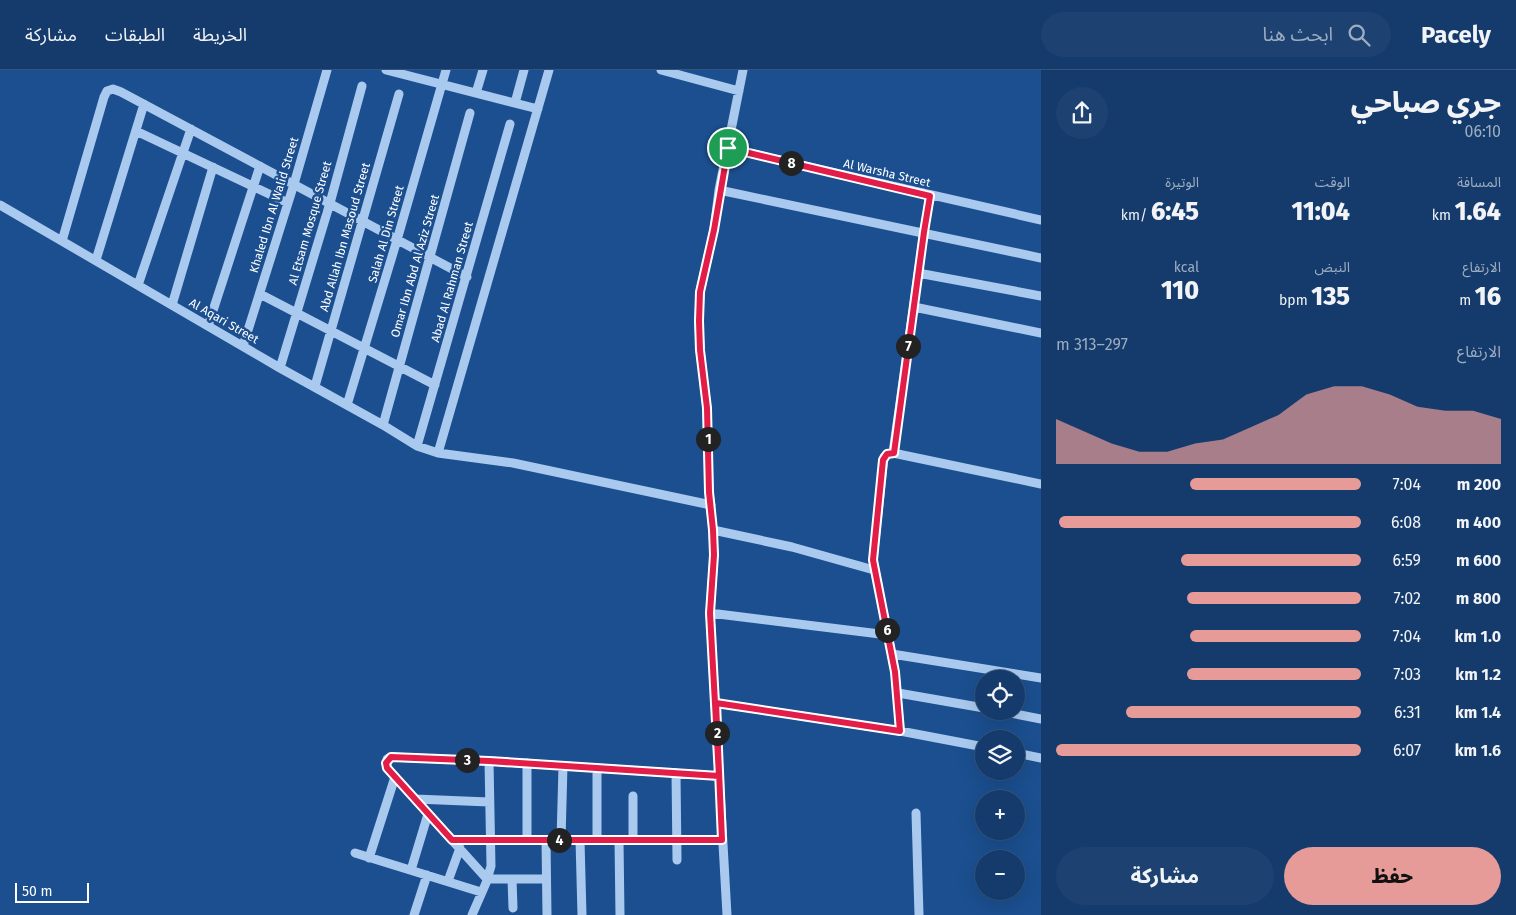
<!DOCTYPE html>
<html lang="ar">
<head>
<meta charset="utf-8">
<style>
  body { margin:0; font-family:"Fira Sans","Noto Sans Arabic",sans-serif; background:#1d4271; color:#f1f3f6; direction:rtl; height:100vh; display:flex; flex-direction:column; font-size:19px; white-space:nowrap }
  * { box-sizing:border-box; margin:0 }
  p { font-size:16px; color:#9dadc1 }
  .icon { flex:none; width:28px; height:28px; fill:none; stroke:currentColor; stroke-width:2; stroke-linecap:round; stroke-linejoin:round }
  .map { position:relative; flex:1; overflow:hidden; direction:ltr }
  .details { display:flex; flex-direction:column; background:#143b6b; width:475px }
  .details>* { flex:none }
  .buttons { position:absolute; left:975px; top:600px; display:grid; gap:10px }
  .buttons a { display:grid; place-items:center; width:50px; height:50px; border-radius:50%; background:#143b6b; box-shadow:0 5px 20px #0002,0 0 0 1px #33557e; font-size:25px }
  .scale { position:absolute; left:15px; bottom:12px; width:74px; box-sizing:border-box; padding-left:5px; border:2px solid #fff; border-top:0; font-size:14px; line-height:18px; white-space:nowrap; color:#fff; -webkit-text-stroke:4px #1b4f8f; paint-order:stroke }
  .pin { position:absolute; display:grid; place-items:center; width:42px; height:42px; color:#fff; margin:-21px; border:2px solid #fff; border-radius:50%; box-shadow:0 1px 5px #0007 }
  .km { position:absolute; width:25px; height:25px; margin:-12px; border-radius:50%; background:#222; color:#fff; font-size:14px; line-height:25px; text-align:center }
  .round { display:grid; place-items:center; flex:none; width:52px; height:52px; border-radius:26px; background:#1d4271 }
  .headline { display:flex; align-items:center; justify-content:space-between; height:85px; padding:0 15px }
  h1 { font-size:28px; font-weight:800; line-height:38px }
  .metrics { display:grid; grid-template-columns:repeat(3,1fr); gap:8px; height:85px; padding:5px 15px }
  .metrics div { display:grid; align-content:center }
  .metrics b { font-size:25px; font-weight:800 }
  .metrics small { font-size:14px; font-weight:400 }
  .metrics p { font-size:14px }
  .chart { height:140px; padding:10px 15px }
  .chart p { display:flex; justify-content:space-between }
  .chart svg { width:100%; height:90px; margin-top:5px; fill:#e69b98; opacity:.7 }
  .cta { display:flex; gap:10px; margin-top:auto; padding:10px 15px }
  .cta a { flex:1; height:58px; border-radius:30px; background:#e69b98; color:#111; font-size:20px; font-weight:800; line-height:58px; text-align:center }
  .cta a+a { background:#1d4271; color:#f1f3f6 }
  ul { padding:0 15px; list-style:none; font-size:16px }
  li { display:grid; grid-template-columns:80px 60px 1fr; align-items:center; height:38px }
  li i { height:12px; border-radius:6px; background:#e69b98 }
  header { display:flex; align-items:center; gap:30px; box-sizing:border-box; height:70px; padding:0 25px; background:#143b6b; border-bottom:1px solid #33557e }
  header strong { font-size:24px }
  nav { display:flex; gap:28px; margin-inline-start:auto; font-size:18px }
  .search { width:350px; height:45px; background:#1d4271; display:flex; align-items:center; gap:12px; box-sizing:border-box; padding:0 18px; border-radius:28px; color:#9dadc1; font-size:19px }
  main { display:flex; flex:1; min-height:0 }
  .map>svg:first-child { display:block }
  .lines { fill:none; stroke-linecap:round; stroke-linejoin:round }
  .minor { stroke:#a9c9ee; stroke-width:9 }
  .route-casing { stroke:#fff; stroke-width:10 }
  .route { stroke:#e11d48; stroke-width:6 }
  .labels { text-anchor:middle; stroke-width:5; stroke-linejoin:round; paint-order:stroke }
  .street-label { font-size:12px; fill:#fff; stroke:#1b4f8f }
</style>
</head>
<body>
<header>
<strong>Pacely</strong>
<div class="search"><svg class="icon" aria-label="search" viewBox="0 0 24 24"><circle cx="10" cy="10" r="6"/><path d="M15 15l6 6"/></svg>ابحث هنا</div>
<nav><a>الخريطة</a><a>الطبقات</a><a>مشاركة</a></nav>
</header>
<main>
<section class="details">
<div class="headline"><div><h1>جري صباحي</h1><p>06:10</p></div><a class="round"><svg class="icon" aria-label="share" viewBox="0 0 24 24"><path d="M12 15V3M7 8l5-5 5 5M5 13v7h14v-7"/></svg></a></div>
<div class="metrics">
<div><p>المسافة</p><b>1.64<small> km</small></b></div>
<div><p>الوقت</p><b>11:04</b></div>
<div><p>الوتيرة</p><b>6:45<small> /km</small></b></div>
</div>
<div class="metrics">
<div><p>الارتفاع</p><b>16<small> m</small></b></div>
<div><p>النبض</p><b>135<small> bpm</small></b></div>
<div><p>kcal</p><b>110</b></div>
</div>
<div class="chart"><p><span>الارتفاع</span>297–313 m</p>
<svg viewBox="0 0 160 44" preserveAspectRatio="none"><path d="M0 44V22L10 28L20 34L30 38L40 38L50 34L60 32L70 26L80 20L90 10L100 6L110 6L120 10L130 16L140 18L150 18L160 22V44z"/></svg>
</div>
<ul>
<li><b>200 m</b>7:04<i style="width:56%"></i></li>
<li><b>400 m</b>6:08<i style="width:99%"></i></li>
<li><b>600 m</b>6:59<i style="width:59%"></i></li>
<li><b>800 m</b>7:02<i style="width:57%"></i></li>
<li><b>1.0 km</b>7:04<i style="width:56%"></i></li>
<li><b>1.2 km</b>7:03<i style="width:57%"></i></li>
<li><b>1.4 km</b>6:31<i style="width:77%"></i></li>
<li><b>1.6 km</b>6:07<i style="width:100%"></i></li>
</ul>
<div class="cta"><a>حفظ</a><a>مشاركة</a></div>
</section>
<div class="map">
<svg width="1041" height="845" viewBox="0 0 1041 845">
  <rect width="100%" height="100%" fill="#1b4f8f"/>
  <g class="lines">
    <!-- minor -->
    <path class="minor" d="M386,0L538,39
      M661,0L739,21
      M476,23L483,0
      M515,33L524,0
      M136,61L288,133
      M727,78L1041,150
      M719,120L1041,188
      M0,135L280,298L383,355L417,376L438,383L513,393L711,435
      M62,171L104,27L107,21L113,19L121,22L467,207
      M96,190L144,34
      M918,203L1041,226
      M138,215L191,59
      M260,224L435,315
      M172,235L213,97
      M914,237L1041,263
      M208,256L260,96
      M243,276L294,114L327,0
      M280,298L330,133L362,16
      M315,316L399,24
      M347,335L397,170L446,0
      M383,355L470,43
      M417,376L510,54
      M438,383L549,0
      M893,383L924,162L930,126
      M713,460L792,477L874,500
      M710,543L888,565
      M892,584L1041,608
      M898,623L984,638
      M716,633L900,661L984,677
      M1000,641L1041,649
      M900,661L895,602L873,490L884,387L887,384L893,383L1041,414
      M1016,683L1041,688
      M527,693V770
      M676,703L677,790
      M633,726V770
      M415,729L489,732
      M916,743L919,845
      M452,770H722
      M546,770L547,845
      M561,770L563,696
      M580,770L582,845
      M597,770V698
      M619,770L620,845
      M355,783L481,822
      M369,788L395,707
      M411,800L428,744
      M512,809L513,838
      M546,809H487L387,698V689L391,687L489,691L719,706
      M448,811L460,778
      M414,845L427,805
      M472,845L486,813L491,796L489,691
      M727,845L710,543L714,485L713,460L709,422L707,338L700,280L699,251L700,222L714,160L719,120L743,0"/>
  </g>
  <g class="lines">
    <!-- route casing -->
    <g class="route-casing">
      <path id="route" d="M728,78L714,160L700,222L699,251L700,280L707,338L709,422L713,460L714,485L710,543L719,706L489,691L391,687L386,693L387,698L452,770H722L716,633L900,661L895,602L873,490L883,390L887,384L894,383L924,162L930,126L728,78"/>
    </g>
    <!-- route -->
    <use href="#route" class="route"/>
  </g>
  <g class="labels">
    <!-- street labels -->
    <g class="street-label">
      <text transform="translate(887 103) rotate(13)" y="4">Al Warsha Street</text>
      <text transform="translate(274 135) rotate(-73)" y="4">Khaled Ibn Al Walid Street</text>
      <text transform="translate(310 153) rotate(-74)" y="4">Al Etsam Mosque Street</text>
      <text transform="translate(386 164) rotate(-74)" y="4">Salah Al Din Street</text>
      <text transform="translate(345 167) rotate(-74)" y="4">Abd Allah Ibn Masoud Street</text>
      <text transform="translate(415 196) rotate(-74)" y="4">Omar Ibn Abd Al Aziz Street</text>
      <text transform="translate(452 212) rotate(-74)" y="4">Abad Al Rahman Street</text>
      <text transform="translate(224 251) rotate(30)" y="4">Al Aqari Street</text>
    </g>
  </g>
</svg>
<div class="buttons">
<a><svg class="icon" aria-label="locate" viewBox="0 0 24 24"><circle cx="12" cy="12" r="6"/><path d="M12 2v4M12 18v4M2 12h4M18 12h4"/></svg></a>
<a><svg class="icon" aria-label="layers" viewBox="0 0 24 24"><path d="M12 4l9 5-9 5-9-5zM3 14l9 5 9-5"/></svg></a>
<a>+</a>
<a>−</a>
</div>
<div class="scale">50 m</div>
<div class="pin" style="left:728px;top:78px;background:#1e9e55"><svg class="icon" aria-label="arrive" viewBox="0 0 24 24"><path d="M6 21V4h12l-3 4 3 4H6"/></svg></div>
<b class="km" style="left:708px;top:369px">1</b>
<b class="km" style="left:717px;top:663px">2</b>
<b class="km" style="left:467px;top:690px">3</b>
<b class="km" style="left:559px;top:770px">4</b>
<b class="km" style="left:887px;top:560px">6</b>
<b class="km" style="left:908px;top:276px">7</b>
<b class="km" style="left:791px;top:93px">8</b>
</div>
</main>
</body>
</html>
